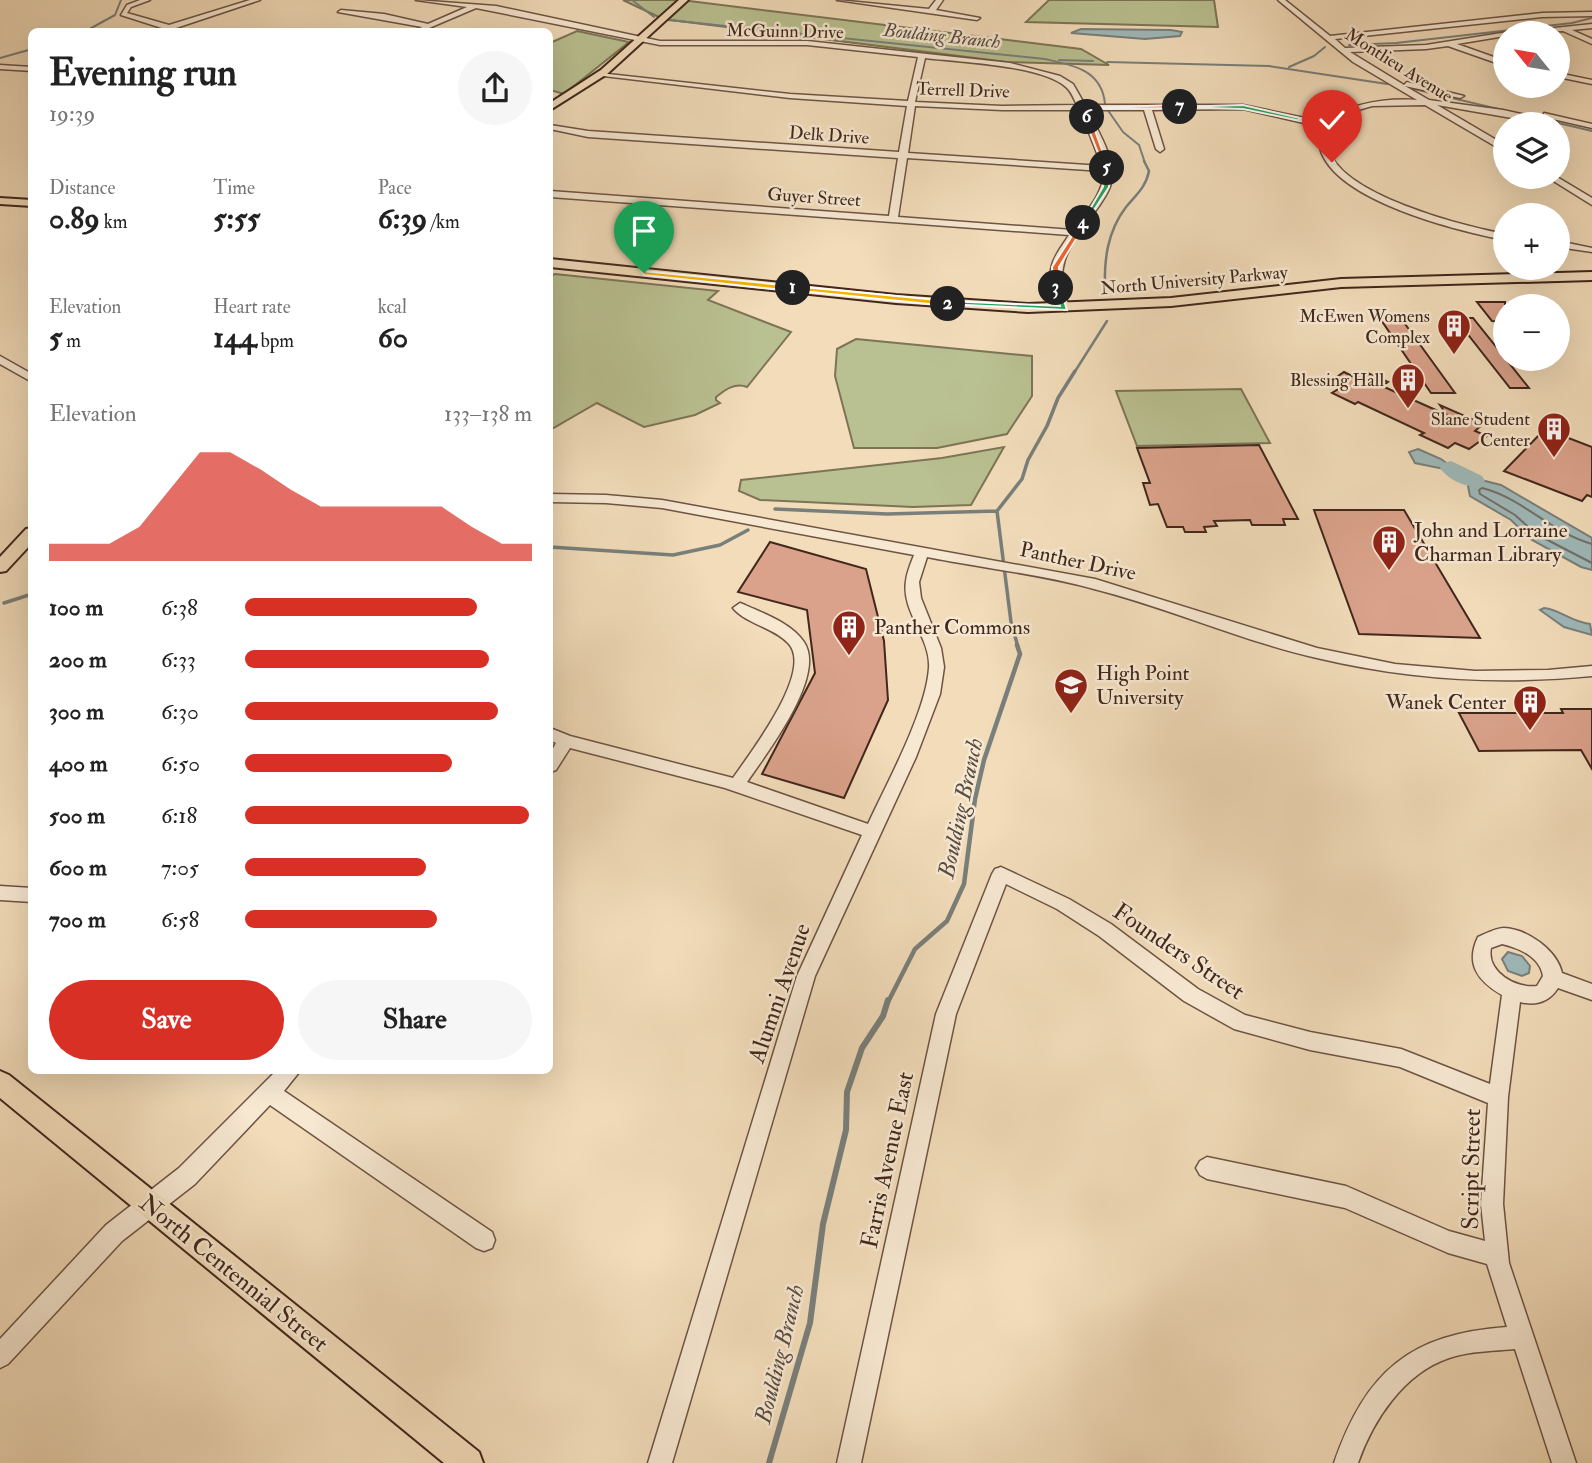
<!DOCTYPE html>
<html lang="en">
<head>
<meta charset="utf-8">
<style>
  body { margin:0; font-family:"IM FELL Double Pica",serif; background:#f6f6f6; color:#222; height:100vh; display:flex; flex-direction:column; font-size:26px; white-space:nowrap }
  * { box-sizing:border-box; margin:0 }
  p { font-size:23px; color:#767676 }
  .icon { flex:none; width:38px; height:38px; fill:none; stroke:currentColor; stroke-width:2; stroke-linecap:round; stroke-linejoin:round }
  .map { position:relative; flex:1; overflow:hidden }
  .drawer { position:absolute; left:28px; top:28px; width:525px; height:1046px; display:flex; flex-direction:column; background:#fff; border-radius:10px; box-shadow:0 7px 28px #0002 }
  .drawer>* { flex:none }
  .needle { width:46px; rotate:300deg }
  .fabs { position:absolute; left:1493px; top:21px; display:grid; gap:14px }
  .fabs a { display:grid; place-items:center; width:77px; height:77px; border-radius:50%; background:#fff; box-shadow:0 7px 28px #0002; font-size:35px }
  .pin { position:absolute; display:grid; place-items:center; width:60px; height:60px; color:#fff; margin:-72px -30px; border-radius:50% 50% 50% 0; rotate:-45deg; box-shadow:0 0 7px #0007 }
  .pin .icon { rotate:45deg }
  .km { position:absolute; width:35px; height:35px; margin:-18px; border-radius:50%; background:#222; color:#fff; font-size:19px; line-height:35px; text-align:center }
  .round { display:grid; place-items:center; flex:none; width:74px; height:74px; border-radius:37px; background:#f6f6f6 }
  .overview { display:flex; align-items:center; justify-content:space-between; height:119px; padding:0 21px }
  h1 { font-size:38px; font-weight:700; line-height:52px }
  .metrics { display:grid; grid-template-columns:repeat(3,1fr); gap:10px; height:119px; padding:7px 21px }
  .metrics div { display:grid; align-content:center }
  .metrics b { font-size:30px; font-weight:700 }
  .metrics small { font-size:19px; font-weight:400 }
  .metrics p { font-size:19px }
  .chart { height:196px; padding:14px 21px }
  .chart p { display:flex; justify-content:space-between }
  .chart svg { width:100%; height:126px; margin-top:7px; fill:#d93025; opacity:.7 }
  .button { display:flex; gap:14px; margin-top:auto; padding:14px 21px }
  .button a { flex:1; height:80px; border-radius:42px; background:#d93025; color:#fff; font-size:28px; font-weight:700; line-height:80px; text-align:center }
  .button a+a { background:#f6f6f6; color:#222 }
  ul { padding:0 21px; list-style:none; font-size:23px }
  li { display:grid; grid-template-columns:112px 84px 1fr; align-items:center; height:52px }
  li i { height:18px; border-radius:9px; background:#d93025 }
  .map>svg:first-child { display:block }
  .green { fill:#b9c091; stroke:#7d7456; stroke-width:2 }
  .water { fill:#9fb9ba; stroke:#797f7b; stroke-width:2 }
  .lines { fill:none; stroke-linecap:round; stroke-linejoin:round }
  .shore { stroke:#70706b; stroke-width:2 }
  .stream-far4 { stroke:#797f7b; stroke-width:2 }
  .stream-far3 { stroke:#797f7b; stroke-width:2.5 }
  .stream-far2 { stroke:#797f7b; stroke-width:3.5 }
  .stream-far1 { stroke:#797f7b; stroke-width:4.5 }
  .stream { stroke:#797f7b; stroke-width:6 }
  .river { fill:#9fb9ba; fill-rule:evenodd }
  .building { fill:#daa28b; stroke:#41271c; stroke-width:2 }
  .minor-casing { stroke:#6d5444; stroke-width:3 }
  .major-casing { stroke:#41271c; stroke-width:4 }
  .minor { fill:#f7e8d2; fill-rule:evenodd }
  .major { fill:#f2dcba; fill-rule:evenodd }
  .split-1 { fill:#f5b400; stroke:#fff; stroke-width:2 }
  .split-2 { fill:#f5b400; stroke:#fff; stroke-width:2 }
  .split-3 { fill:#22a559; stroke:#fff; stroke-width:2 }
  .split-4 { fill:#f0652b; stroke:#fff; stroke-width:2 }
  .split-5 { fill:#22a559; stroke:#fff; stroke-width:2 }
  .split-6 { fill:#f0652b; stroke:#fff; stroke-width:2 }
  .split-7 { fill:#f0652b; stroke:#fff; stroke-width:2 }
  .split-8 { fill:#22a559; stroke:#fff; stroke-width:2 }
  .split-9 { fill:#f5b400; stroke:#fff; stroke-width:2 }
  .labels { text-anchor:middle; stroke-width:5; stroke-linejoin:round; paint-order:stroke }
  .far-street-label { font-size:18px; fill:#41271c; stroke:#f7e8d2 }
  .far-poi-label { font-size:18px; fill:#41271c; stroke:#f7e8d2; text-anchor:end }
  .far-water-label { font-size:19px; font-style:italic; fill:#584c44; stroke:#f7e8d2 }
  .poi-label { font-size:21px; fill:#41271c; stroke:#f7e8d2; text-anchor:start }
  .street-label { font-size:21px; fill:#41271c; stroke:#f7e8d2 }
  .water-label { font-size:23px; font-style:italic; fill:#584c44; stroke:#f7e8d2 }
  .near-street-label { font-size:24px; fill:#41271c; stroke:#f7e8d2 }
</style>
</head>
<body>
<div class="map">
<svg width="1592" height="1463" viewBox="0 0 1592 1463">
  <rect width="100%" height="100%" fill="#f2dcba"/>
  <filter id="stains"><feTurbulence type="fractalNoise" baseFrequency=".00286" numOctaves="4"/><feColorMatrix values="0 0 0 0 .2 0 0 0 0 .09 0 0 0 0 .02 0 0 0 .5 -.17"/></filter>
  <radialGradient id="worn" r=".72"><stop offset=".6" stop-color="#630" stop-opacity="0"/><stop offset="1" stop-color="#630" stop-opacity=".3"/></radialGradient>
  <!-- green -->
  <path class="green" d="M623,0H681L1081,49L1109,65L1007,62L663,19Z
    M1049,0H1214L1218,27L1026,22Z
    M577,31L629,42L564,94L550,90V43Z
    M555,274L718,291L708,300L791,332L747,387C735,382 725,390 716,397V400L720,403L695,415L644,427L597,403L550,430V276Z
    M856,339L1032,356V396L1007,434L937,448H854L835,376L837,349Z
    M1241,389L1270,443L1137,446L1116,391Z
    M1004,447L971,505L913,507L760,500L739,491L741,480L942,458Z"/>
  <!-- water -->
  <path class="water" d="M1081,29L1171,30L1182,32L1180,36L1145,39L1071,33Z
    M1418,449L1441,459L1452,467L1449,470L1415,463L1409,452Z
    M1481,480L1501,485L1592,538V570L1581,567L1532,540L1511,520L1470,496L1468,486Z
    M1544,608C1556,608 1572,622 1590,624L1592,635L1564,627L1540,610Z
    M1508,952L1522,956L1530,966L1529,973L1522,976L1508,971L1502,959Z"/>
  <g class="lines">
    <!-- shore -->
    <path class="shore" d="M1592,544C1551,533 1523,498 1482,488L1479,490L1480,494L1515,515L1536,534L1592,563"/>
    <!-- stream-far4 -->
    <path class="stream-far4" d="M632,0L654,17
      M668,20L1045,59C1073,65 1102,70 1105,104
      M84,32L115,15L121,0
      M1349,45L1396,43L1572,23L1592,18
      M0,58L32,49
      M1059,60L1093,61
      M1107,62L1269,66L1387,84
      M1289,67L1314,56L1325,47
      M1414,89L1592,131
      M1107,109L1123,132L1139,145L1145,163"/>
    <!-- stream-far3 -->
    <path class="stream-far3" d="M1105,290C1104,260 1107,232 1126,207C1136,195 1146,187 1149,171L1144,161
      M1074,373L1107,321"/>
    <!-- stream-far2 -->
    <path class="stream-far2" d="M775,509L887,514L997,511
      M997,511L1022,479L1028,460L1047,426L1058,398L1075,371
      M997,511L1011,622L1018,647
      M550,547L673,555L720,545L748,530
      M4,603L32,594"/>
    <!-- stream-far1 -->
    <path class="stream-far1" d="M888,1002L915,949L947,921L964,884L975,799L984,760L1020,654L1017,645"/>
    <!-- stream -->
    <path class="stream" d="M769,1463L810,1323L823,1224L846,1130L847,1092L862,1048L883,1016L888,1000"/>
    <!-- river -->
    <path class="river" d="M1451,461L1482,476L1485,481L1482,486C1468,489 1448,480 1440,468L1443,463Z"/>
  </g>
  <!-- building -->
  <path class="building" d="M1477,302H1505V322L1492,321Z
    M1379,317H1400L1455,393H1431Z
    M1455,318H1473L1529,388H1510Z
    M1344,372L1356,378L1365,372L1388,382L1382,386L1447,415L1440,405L1483,424L1475,431L1487,436L1469,449L1455,443L1448,448L1420,435L1424,433L1358,402L1355,404L1332,393L1340,388L1328,383Z
    M1545,429L1592,447V497L1587,495L1582,501L1504,471Z
    M1259,445L1298,519H1283L1285,525H1252L1250,520L1214,521L1217,526L1204,527L1206,532H1185L1183,527H1167L1158,504L1150,505L1143,483H1150L1137,448Z
    M1314,510H1404L1480,638L1359,634Z
    M770,542L866,569L884,641L888,700L844,798L762,774L815,673L807,610L738,592Z
    M1561,709H1592V769L1581,750L1479,751L1459,713H1563Z"/>
  <g class="lines">
    <!-- minor casing -->
    <g class="minor-casing">
      <path id="minor" d="M140,0H150L131,7L127,13L169,25L250,0H260L176,28L186,32L168,30L121,15L127,5Z
        M416,0L496,6L660,41H807L1010,63L1060,76L1073,84L1085,105H1243L1324,122C1352,103 1383,98 1417,100L1353,62L1278,0H1285L1330,36L1542,13L1592,12V16L1542,17L1335,39L1345,48L1426,45L1508,32L1505,36L1457,44L1505,61V66L1448,46L1426,49L1350,52L1404,85L1407,82L1464,96L1460,98L1405,86L1429,100L1503,110L1558,122V126L1437,105L1505,145V152L1425,105L1372,106L1348,113L1329,126C1329,132 1327,142 1328,148C1340,195 1463,226 1505,234V240C1459,231 1334,201 1320,148C1318,142 1321,133 1321,127L1243,109L1152,110L1164,149L1160,152L1156,149L1144,110H1088C1097,130 1113,154 1112,176C1112,187 1105,197 1099,206C1074,242 1049,263 1070,308L1065,311C1052,304 1048,278 1052,265C1055,254 1063,245 1069,235L550,197V191L889,216L898,158L588,137L550,129V125L588,131L899,152L907,106L790,98L595,75L599,73L790,94L908,101L918,57L807,45H660L476,8L422,31L418,29L422,27L338,12L341,10L384,14L428,24L467,7ZM925,58C959,62 1041,65 1066,87C1071,91 1074,99 1077,105L1002,106L915,102ZM915,106L1002,110H1080L1102,166L908,153ZM907,158L1103,171C1105,193 1085,213 1073,230L898,217Z
        M837,0L929,9L936,0H943L936,10L980,18L977,20Z
        M1592,24V28L1572,30L1592,39V44L1563,31L1508,33Z
        M0,65L32,67V71L0,69Z
        M1558,73L1592,80V84L1558,77Z
        M1544,113L1592,124V128L1544,117Z
        M1547,177H1557L1592,198V205Z
        M1558,241L1592,248V252L1558,247Z
        M0,356L32,374V382L0,364Z
        M550,494L606,495L662,500L1095,579L1317,648L1395,664L1475,671L1548,670L1592,666V676C1499,685 1409,680 1317,658C1242,641 1169,608 1094,589C1040,574 982,568 927,557L919,582L921,598L941,648L944,667L940,694L916,757L815,976L672,1463H648L797,976L862,835L725,788L570,748L556,770L550,772V754L556,743L550,740V728L570,736L733,778C750,753 815,670 788,643C773,627 746,624 733,608L740,603L745,605C765,614 791,623 804,642C827,676 766,754 747,782L868,824C887,783 926,712 929,668C931,638 901,611 906,581C907,572 911,563 914,555L662,508L606,503L550,502Z
        M1001,867L1069,899L1111,924L1198,989L1245,1015L1310,1032L1401,1049L1490,1084L1502,995C1478,981 1465,964 1478,937C1485,934 1496,928 1504,928C1527,929 1557,950 1562,973L1592,984V1000L1558,988C1549,1002 1536,1006 1520,1002L1508,1097L1503,1204L1509,1263L1576,1463H1552L1515,1349C1493,1351 1470,1351 1449,1358C1404,1373 1373,1420 1358,1463H1334C1366,1371 1410,1334 1507,1327L1487,1264L1448,1253L1345,1208L1207,1179L1200,1175L1196,1168L1200,1161L1207,1157L1346,1186L1449,1231L1485,1241L1481,1204L1488,1103L1400,1067L1310,1050L1234,1029L1184,1001L1099,936L1057,909L1006,884L956,1014L861,1463H837L936,1014L992,874L995,869ZM1502,944C1519,948 1540,957 1543,976L1537,986C1517,989 1486,972 1491,948Z
        M0,886L32,888V902L0,900Z
        M276,1071H300L284,1091L492,1232L495,1240L492,1248L484,1251L476,1248L270,1105L195,1184L122,1241L8,1364L0,1368V1339L106,1225L179,1168Z"/>
    </g>
    <!-- major casing -->
    <g class="major-casing">
      <path id="major" d="M679,0H688L607,74L550,110V103L601,70Z
        M0,198L32,200V206L0,204Z
        M550,259L896,295L1028,304L1171,298L1341,279L1592,272V280L1341,287L1171,306L1028,312L896,303L550,267Z
        M32,528V543L6,571L0,572V557L26,529Z
        M0,1071L9,1075L479,1452L483,1463H444L0,1098Z"/>
    </g>
    <!-- minor -->
    <use href="#minor" class="minor"/>
    <!-- major -->
    <use href="#major" class="major"/>
  </g>
  <!-- split-1 -->
  <path class="split-1" d="M642,271L793,286L797,288L793,291L644,275Z"/>
  <!-- split-2 -->
  <path class="split-2" d="M793,286L948,301L952,304L948,306L791,290Z"/>
  <!-- split-3 -->
  <path class="split-3" d="M1054,286L1060,288L1067,310L944,304L948,301L1060,306Z"/>
  <!-- split-4 -->
  <path class="split-4" d="M1081,222L1086,223L1059,267L1060,288L1054,289L1052,267Z"/>
  <!-- split-5 -->
  <path class="split-5" d="M1105,166L1110,168L1109,187L1085,224H1081L1103,187Z"/>
  <!-- split-6 -->
  <path class="split-6" d="M1087,115L1090,117L1109,169L1104,168L1084,117Z"/>
  <!-- split-7 -->
  <path class="split-7" d="M1180,105L1182,108L1087,109L1090,117L1087,119L1081,108Z"/>
  <!-- split-8 -->
  <path class="split-8" d="M1243,105L1304,119L1301,121L1243,109L1177,107Z"/>
  <!-- split-9 -->
  <path class="split-9" d="M1299,118L1327,123L1325,142L1335,163H1330L1319,142L1322,126L1299,120Z"/>
  <!-- icons -->
  <defs>
    <g id="building-pin" transform="scale(1.75)"><path d="M0 17L-7.5 6A9.5 9.5 0 1 1 7.5 6Z" fill="#8f2418" stroke="#f7e8d2"/><path d="M-4-6H4V6H1V3H-1V6H-4ZM-2.5-4.3h1.7v1.8h-1.7ZM.8-4.3h1.7v1.8H.8ZM-2.5-1h1.7V.8h-1.7ZM.8-1h1.7V.8H.8Z" fill="#fff"/></g>
    <g id="university-pin" transform="scale(1.75)"><path d="M0 17L-7.5 6A9.5 9.5 0 1 1 7.5 6Z" fill="#8f2418" stroke="#f7e8d2"/><path d="M0-5L7-2L0 1L-7-2ZM-4 1L0 2.5L4 1V4Q0 6-4 4Z" fill="#fff"/></g>
  </defs>
  <g fill-rule="evenodd">
    <use href="#building-pin" x="1454" y="326"/>
    <use href="#building-pin" x="1408" y="380"/>
    <use href="#building-pin" x="1554" y="429"/>
    <use href="#building-pin" x="1389" y="542"/>
    <use href="#building-pin" x="849" y="627"/>
    <use href="#university-pin" x="1071" y="685"/>
    <use href="#building-pin" x="1530" y="702"/>
  </g>
  <g class="labels">
    <!-- far-street labels -->
    <g class="far-street-label">
      <text transform="translate(785 31) rotate(1)" y="6">McGuinn Drive</text>
      <text transform="translate(1399 65) rotate(32)" y="6">Montlieu Avenue</text>
      <text transform="translate(963 90) rotate(2)" y="6">Terrell Drive</text>
      <text transform="translate(829 135) rotate(4)" y="6">Delk Drive</text>
      <text transform="translate(814 197) rotate(4)" y="6">Guyer Street</text>
      <text transform="translate(1194 280) rotate(-5)" y="6">North University Parkway</text>
    </g>
    <!-- far-poi labels -->
    <g class="far-poi-label">
      <text x="1430" y="322">McEwen Womens<tspan x="1430" dy="21">Complex</tspan></text>
      <text x="1384" y="386">Blessing Hall</text>
      <text x="1530" y="425">Slane Student<tspan x="1530" dy="21">Center</tspan></text>
    </g>
    <!-- far-water labels -->
    <g class="far-water-label">
      <text transform="translate(942 35) rotate(6)" y="7">Boulding Branch</text>
    </g>
    <!-- poi labels -->
    <g class="poi-label">
      <text x="1414" y="537">John and Lorraine<tspan x="1414" dy="24">Charman Library</tspan></text>
      <text x="874" y="634">Panther Commons</text>
      <text x="1096" y="680">High Point<tspan x="1096" dy="24">University</tspan></text>
      <text x="1506" y="709" text-anchor="end">Wanek Center</text>
    </g>
    <!-- street labels -->
    <g class="street-label">
      <text transform="translate(1078 561) rotate(12)" y="7">Panther Drive</text>
    </g>
    <!-- water labels -->
    <g class="water-label">
      <text transform="translate(960 808) rotate(-78)" y="8">Boulding Branch</text>
      <text transform="translate(779 1354) rotate(-76)" y="8">Boulding Branch</text>
    </g>
    <!-- near-street labels -->
    <g class="near-street-label">
      <text transform="translate(1179 951) rotate(34)" y="8">Founders Street</text>
      <text transform="translate(779 993) rotate(-71)" y="8">Alumni Avenue</text>
      <text transform="translate(887 1160) rotate(-78)" y="8">Farris Avenue East</text>
      <text transform="translate(1471 1169) rotate(-89)" y="8">Script Street</text>
      <text transform="translate(234 1273) rotate(39)" y="8">North Centennial Street</text>
    </g>
  </g>
  <rect width="100%" height="100%" filter="url(#stains)"/>
  <rect width="100%" height="100%" fill="url(#worn)"/>
</svg>
<div class="fabs">
<a><svg class="needle" viewBox="-14 -14 28 28"><path d="M0-13l5 13h-10z" fill="#e53935"/><path d="M0 13l5-13h-10z" fill="#767676"/></svg></a>
<a><svg class="icon" aria-label="layers" viewBox="0 0 24 24"><path d="M12 4l9 5-9 5-9-5zM3 14l9 5 9-5"/></svg></a>
<a>+</a>
<a>−</a>
</div>
<div class="pin" style="left:644px;top:273px;background:#1e9e55"><svg class="icon" aria-label="arrive" viewBox="0 0 24 24"><path d="M6 21V4h12l-3 4 3 4H6"/></svg></div>
<div class="pin" style="left:1332px;top:162px;background:#d93025"><svg class="icon" aria-label="check" viewBox="0 0 24 24"><path d="M5 12l5 5 9-10"/></svg></div>
<b class="km" style="left:793px;top:288px">1</b>
<b class="km" style="left:948px;top:304px">2</b>
<b class="km" style="left:1056px;top:288px">3</b>
<b class="km" style="left:1083px;top:223px">4</b>
<b class="km" style="left:1107px;top:168px">5</b>
<b class="km" style="left:1087px;top:117px">6</b>
<b class="km" style="left:1180px;top:107px">7</b>
<section class="drawer">
<div class="overview"><div><h1>Evening run</h1><p>19:39</p></div><a class="round"><svg class="icon" aria-label="share" viewBox="0 0 24 24"><path d="M12 15V3M7 8l5-5 5 5M5 13v7h14v-7"/></svg></a></div>
<div class="metrics">
<div><p>Distance</p><b>0.89<small> km</small></b></div>
<div><p>Time</p><b>5:55</b></div>
<div><p>Pace</p><b>6:39<small> /km</small></b></div>
</div>
<div class="metrics">
<div><p>Elevation</p><b>5<small> m</small></b></div>
<div><p>Heart rate</p><b>144<small> bpm</small></b></div>
<div><p>kcal</p><b>60</b></div>
</div>
<div class="chart"><p><span>Elevation</span>133–138 m</p>
<svg viewBox="0 0 160 44" preserveAspectRatio="none"><path d="M0 44V38L10 38L20 38L30 32L40 19L50 6L60 6L70 12L80 19L90 25L100 25L110 25L120 25L130 25L140 32L150 38L160 38V44z"/></svg>
</div>
<ul>
<li><b>100 m</b>6:38<i style="width:81%"></i></li>
<li><b>200 m</b>6:33<i style="width:85%"></i></li>
<li><b>300 m</b>6:30<i style="width:88%"></i></li>
<li><b>400 m</b>6:50<i style="width:72%"></i></li>
<li><b>500 m</b>6:18<i style="width:99%"></i></li>
<li><b>600 m</b>7:05<i style="width:63%"></i></li>
<li><b>700 m</b>6:58<i style="width:67%"></i></li>
</ul>
<div class="button"><a>Save</a><a>Share</a></div>
</section>
</div>
</body>
</html>
